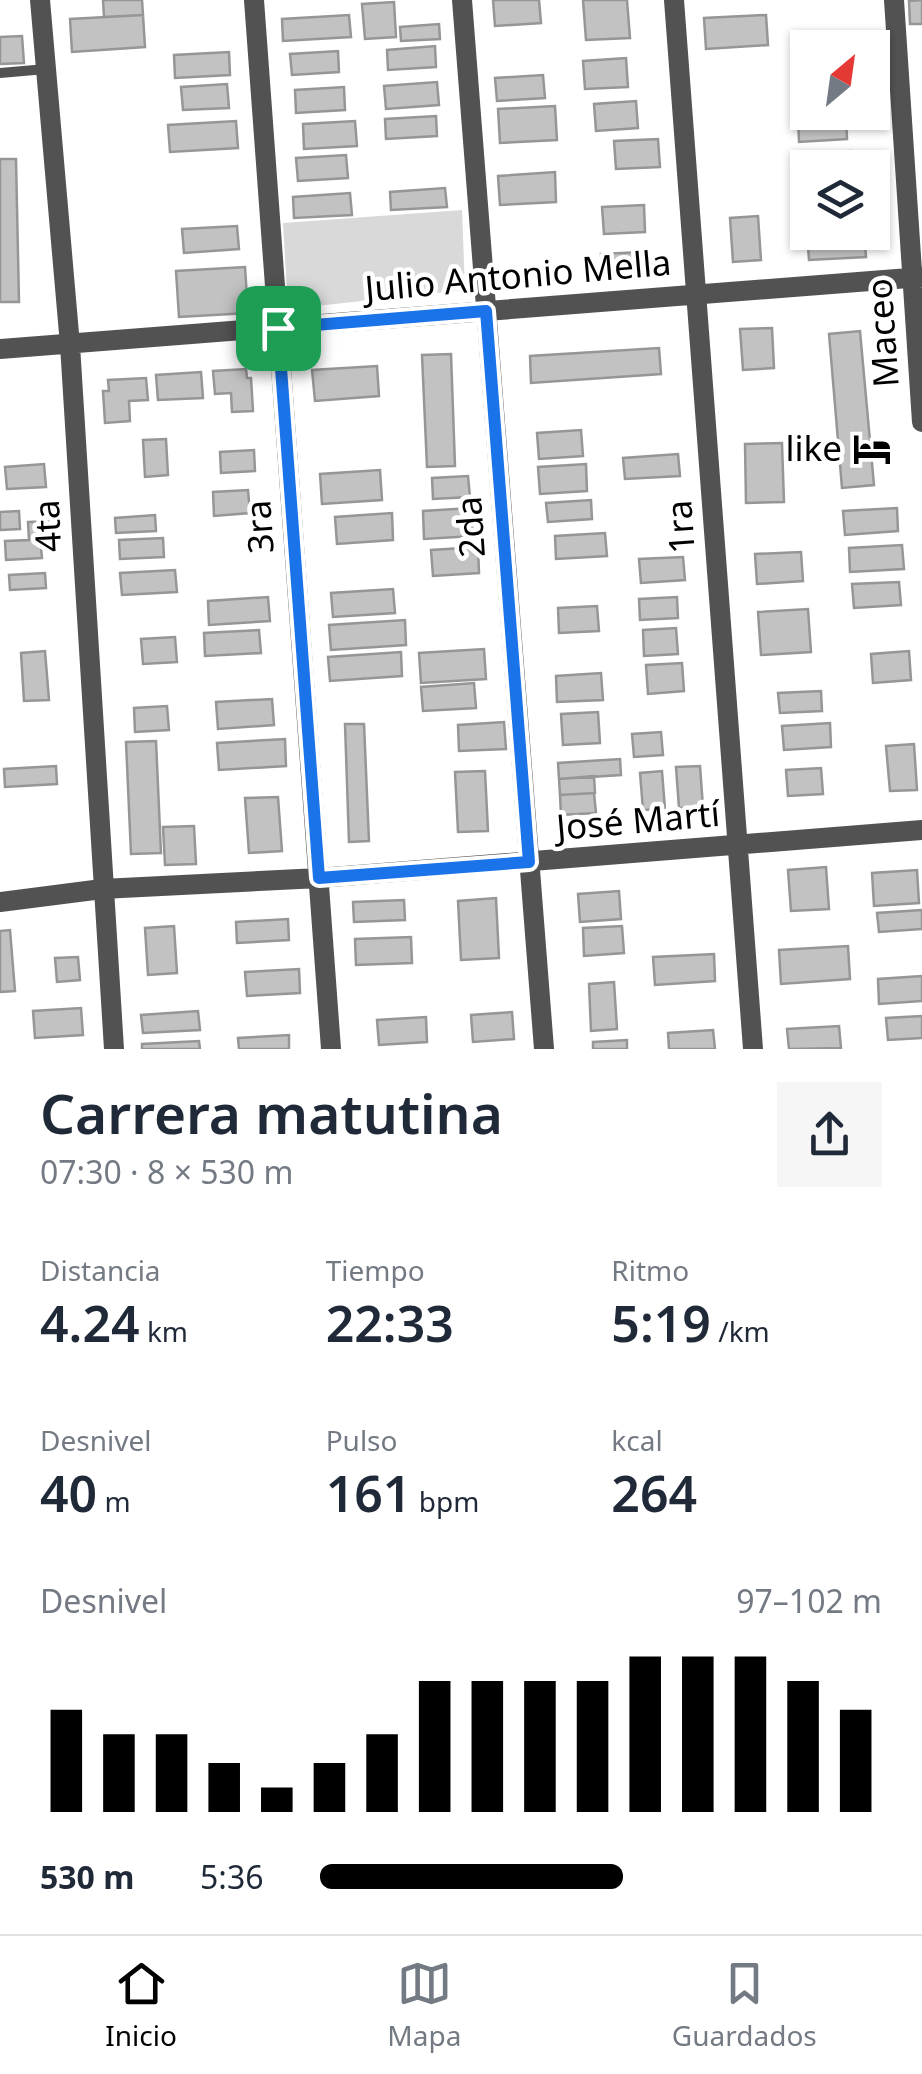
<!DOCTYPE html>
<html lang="es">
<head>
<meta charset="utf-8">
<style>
  body { margin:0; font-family:"Noto Sans",sans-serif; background:#f6f6f7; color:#1f2937; height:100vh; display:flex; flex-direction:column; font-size:38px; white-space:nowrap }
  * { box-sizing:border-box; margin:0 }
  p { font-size:32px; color:#747a83 }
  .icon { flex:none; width:55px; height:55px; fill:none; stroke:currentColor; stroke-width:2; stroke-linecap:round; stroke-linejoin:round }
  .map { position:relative; height:1049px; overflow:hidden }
  .drawer { display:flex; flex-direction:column; background:#fff; flex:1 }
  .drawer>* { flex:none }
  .needle { width:65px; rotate:29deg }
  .fabs { position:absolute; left:790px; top:30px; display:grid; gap:20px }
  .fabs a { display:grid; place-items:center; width:100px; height:100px; border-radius:0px; background:#fff; box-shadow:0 2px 8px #0004; font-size:50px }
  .pin { position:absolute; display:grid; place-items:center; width:85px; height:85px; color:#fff; margin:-42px; border-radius:20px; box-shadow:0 5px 15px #0006 }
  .round { display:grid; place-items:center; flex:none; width:105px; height:105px; border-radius:0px; background:#f6f6f7 }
  .summary { display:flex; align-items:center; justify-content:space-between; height:170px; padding:0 40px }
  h1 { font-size:55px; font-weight:600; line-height:75px }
  .metrics { display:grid; grid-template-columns:repeat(3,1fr); gap:15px; height:170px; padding:10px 40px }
  .metrics div { display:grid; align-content:center }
  .metrics b { font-size:50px; font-weight:600 }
  .metrics small { font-size:28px; font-weight:400 }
  .metrics p { font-size:28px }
  .chart { height:280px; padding:20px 40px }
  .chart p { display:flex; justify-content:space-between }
  .chart svg { width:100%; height:180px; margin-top:10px; stroke:#000; stroke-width:6 }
  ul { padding:0 40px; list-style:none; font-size:32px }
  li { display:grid; grid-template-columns:160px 120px 1fr; align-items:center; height:75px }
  li i { height:25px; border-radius:12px; background:#000 }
  .menu { display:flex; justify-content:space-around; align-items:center; height:140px; border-top:2px solid #e0e1e3; background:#fff; font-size:28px; color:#747a83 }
  .menu a { display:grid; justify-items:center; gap:5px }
  .menu .on { color:#000 }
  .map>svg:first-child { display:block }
  .green { fill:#d9d9d9 }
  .building { fill:#c2c2c2; stroke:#969696; stroke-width:2.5 }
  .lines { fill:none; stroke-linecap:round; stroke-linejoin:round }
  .service { stroke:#525252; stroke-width:10 }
  .minor { stroke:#525252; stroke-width:20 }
  .route-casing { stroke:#fff; stroke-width:20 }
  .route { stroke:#1a73e8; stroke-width:12 }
  .labels { text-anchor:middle; stroke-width:9; stroke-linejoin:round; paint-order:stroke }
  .street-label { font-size:35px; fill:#000; stroke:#fff }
  .poi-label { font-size:35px; fill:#000; stroke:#fff; text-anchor:end }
</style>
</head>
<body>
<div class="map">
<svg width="922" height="1049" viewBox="0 0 922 1049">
  <rect width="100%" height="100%" fill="#fff"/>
  <!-- green -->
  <path class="green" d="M462,210L465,290L288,309L283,223Z"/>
  <!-- building -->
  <path class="building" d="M103,0H142L143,15L104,17Z
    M493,0H539L541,23L495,26Z
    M583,0H627L630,38L586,40Z
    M922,0V24H910L909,1Z
    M394,2L396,37L365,39L362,4Z
    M143,15L145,47L72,52L70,19Z
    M349,15L351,37L283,41L282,19Z
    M766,15L768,45L706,49L704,18Z
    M439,24L440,39L401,41L400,27Z
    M22,36L24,63L0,64V37Z
    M435,46L436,67L388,70L387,50Z
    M338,51L339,72L292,75L290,54Z
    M229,52L230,75L175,78L174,55Z
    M626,58L628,87L585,89L583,61Z
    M543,75L545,98L497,101L495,78Z
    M437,82L439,105L386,109L384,86Z
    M227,84L229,108L183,110L181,87Z
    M344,87L345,110L296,113L295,90Z
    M636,101L638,128L596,131L594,104Z
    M555,106L557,140L500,143L498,109Z
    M846,114L847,139L799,142L798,117Z
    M436,116L437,136L386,139L385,119Z
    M236,121L238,148L170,152L168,125Z
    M355,121L357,146L304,149L303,124Z
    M658,139L660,167L616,169L614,141Z
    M851,151L852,168H808V179L804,180L803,154Z
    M346,155L348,178L298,181L296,158Z
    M0,159H16L19,302H0Z
    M555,172L556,202L500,205L498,176Z
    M445,188L447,207L391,210L390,192Z
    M350,193L352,215L294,218L293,197Z
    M644,205L645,232L604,234L602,207Z
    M758,216L761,260L733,262L730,218Z
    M237,226L239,249L184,253L182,229Z
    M807,232H864L866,257L809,260Z
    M642,252L644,277L603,280L601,254Z
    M245,267L248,313L179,317L176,271Z
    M772,328L774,368L743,370L740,329Z
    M860,331L874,485L842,488L829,334Z
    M659,348L661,374L531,383L530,356Z
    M451,354L455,466L427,467L422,355Z
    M377,366L379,396L315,401L312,370Z
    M246,369L247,378H251L253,411L232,412L231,393L215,394L213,371Z
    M201,372L203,398L158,400L156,375Z
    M146,378L148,400L129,401L130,421L105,423L103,391H109L108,380Z
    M581,430L583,456L539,459L537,433Z
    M166,439L168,475L145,477L143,440Z
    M782,443L784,502L746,503L745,444Z
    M254,450L255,471L221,473L220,452Z
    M678,454L680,476L625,479L623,458Z
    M44,464L46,487L7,489L5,467Z
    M586,464L587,491L540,494L538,467Z
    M380,470L382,500L322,504L320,474Z
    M468,476L470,497L433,499L432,478Z
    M248,490L250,513L214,516L213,492Z
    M591,500L592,519L548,522L546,503Z
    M471,508L473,536L424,539L423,511Z
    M897,508L898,531L845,535L843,511Z
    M19,511L20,529L0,530V512Z
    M392,513L393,540L337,544L335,517Z
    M155,515L156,531L116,533L115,518Z
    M56,521L57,547L41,548L42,558L6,560L5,541L29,540L28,522Z
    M605,533L607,556L556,559L555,536Z
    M163,538L164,557L120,559L119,540Z
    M902,545L904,569L850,572L849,548Z
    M478,547L479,573L433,576L431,550Z
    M801,552L803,581L757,584L755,554Z
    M683,557L685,580L641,583L639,559Z
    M175,570L177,592L122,595L120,573Z
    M45,573L46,588L10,590L9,575Z
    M899,582L901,605L854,608L852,584Z
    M393,589L395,613L333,617L331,593Z
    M268,597L270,621L209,625L208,601Z
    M677,597L678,618L640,620L639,599Z
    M597,606L599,631L559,633L558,608Z
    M808,609L811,652L761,655L758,612Z
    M405,620L406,645L331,650L329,625Z
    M676,628L678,654L644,656L643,630Z
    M259,630L261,653L205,656L204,633Z
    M175,637L177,662L143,664L141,639Z
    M484,649L486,679L421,683L419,653Z
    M45,651L49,700L24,701L21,653Z
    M909,651L911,680L873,683L871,654Z
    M401,652L402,676L330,681L328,657Z
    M682,663L684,691L648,694L646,665Z
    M601,673L603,700L557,702L556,676Z
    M474,683L476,708L423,711L421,687Z
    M821,691L822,711L780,713L778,693Z
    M272,699L274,725L218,729L216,702Z
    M167,706L169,730L135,732L134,708Z
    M598,712L600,743L563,745L561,714Z
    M504,722L506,749L459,751L458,725Z
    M830,723L831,747L784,750L782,726Z
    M345,724H364L369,841L349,842Z
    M661,732L663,755L634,757L632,734Z
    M285,739L286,766L219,770L217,743Z
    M156,741L161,853L131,854L126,742Z
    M914,744L917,790L890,791L886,746Z
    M620,759L621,775L559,779L558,763Z
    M56,766L57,784L5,787L4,769Z
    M700,766L703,807L679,808L676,767Z
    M821,768L823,794L788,796L786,770Z
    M485,771L488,831L458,832L455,772Z
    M662,771L665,809L643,810L640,773Z
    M594,776L595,793L560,795L559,779Z
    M594,793L596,813L561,815L560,795Z
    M278,797L282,851L249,853L245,798Z
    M194,826L196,864L165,865L163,827Z
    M826,867L829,909L791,911L788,870Z
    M917,870L919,903L874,906L872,873Z
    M619,891L621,919L580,922L578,894Z
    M496,898L499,958L461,960L458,901Z
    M404,900L405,920L354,922L353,902Z
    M922,910V929L879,932L877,913Z
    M288,919L289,940L237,943L236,922Z
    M174,926L177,973L148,975L145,928Z
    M622,926L624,953L584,956L583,928Z
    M10,930L15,991L0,992V931Z
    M411,937L412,963L356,965L355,939Z
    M848,946L850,979L781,984L779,950Z
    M714,954L715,981L655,985L653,957Z
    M78,957L80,980L57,982L55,958Z
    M299,969L300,993L247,996L245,972Z
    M922,976V1001L879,1004L878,979Z
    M614,982L617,1029L591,1031L589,984Z
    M81,1008L83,1035L35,1038L33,1011Z
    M198,1011L200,1030L143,1033L141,1015Z
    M512,1012L514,1039L473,1042L471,1015Z
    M922,1016V1038L888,1040L886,1018Z
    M426,1017L427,1042L379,1045L377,1020Z
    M839,1026L841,1048L789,1049L787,1029Z
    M713,1030L715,1049H669L668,1033Z
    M289,1035V1049H239L238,1038Z
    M627,1040V1049H593V1042Z
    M199,1041L200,1049H142V1044Z"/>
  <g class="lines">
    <!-- service -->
    <path class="service" d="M0,73L46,69"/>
    <!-- minor -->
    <path class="minor" d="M40,0L70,345L114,1049
      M254,0L331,1049
      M462,0L544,1049
      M674,0L753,1049
      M894,0L922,422
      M0,349L922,277
      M0,902L102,889L319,878L922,830"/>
  </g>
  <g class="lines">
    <!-- route casing -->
    <g class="route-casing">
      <path id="route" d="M486,311L529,862L319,878L278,328Z"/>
    </g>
    <!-- route -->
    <use href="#route" class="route"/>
  </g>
  <!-- icons -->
  <defs>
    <g id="hotel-bare" transform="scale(3)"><path d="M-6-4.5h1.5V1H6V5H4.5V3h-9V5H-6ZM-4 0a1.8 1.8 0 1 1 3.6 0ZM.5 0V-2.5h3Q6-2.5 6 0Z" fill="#000" stroke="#fff" stroke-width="2.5" paint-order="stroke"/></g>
  </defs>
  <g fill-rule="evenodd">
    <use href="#hotel-bare" x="872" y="449"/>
  </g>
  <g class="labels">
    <!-- street labels -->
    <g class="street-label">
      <text transform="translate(518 276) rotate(-5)" y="12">Julio Antonio Mella</text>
      <text transform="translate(883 333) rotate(-94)" y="12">Maceo</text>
      <text transform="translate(48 526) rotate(-93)" y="12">4ta</text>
      <text transform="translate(260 527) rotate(-94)" y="12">3ra</text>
      <text transform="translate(471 527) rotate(-94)" y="12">2da</text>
      <text transform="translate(681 527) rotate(-94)" y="12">1ra</text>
      <text transform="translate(638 821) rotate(-5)" y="12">José Martí</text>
    </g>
    <!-- poi labels -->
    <g class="poi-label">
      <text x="842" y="461">like</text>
    </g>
  </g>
</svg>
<div class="fabs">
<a><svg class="needle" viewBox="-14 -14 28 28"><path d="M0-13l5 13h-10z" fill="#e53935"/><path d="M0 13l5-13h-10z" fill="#747a83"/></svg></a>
<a><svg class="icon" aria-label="layers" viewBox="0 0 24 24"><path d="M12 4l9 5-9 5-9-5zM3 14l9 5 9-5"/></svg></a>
</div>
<div class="pin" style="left:278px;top:328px;background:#1e9e55"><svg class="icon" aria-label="arrive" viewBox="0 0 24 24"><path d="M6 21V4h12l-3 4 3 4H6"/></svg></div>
</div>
<section class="drawer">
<div class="summary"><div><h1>Carrera matutina</h1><p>07:30 · 8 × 530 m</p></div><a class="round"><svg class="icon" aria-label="share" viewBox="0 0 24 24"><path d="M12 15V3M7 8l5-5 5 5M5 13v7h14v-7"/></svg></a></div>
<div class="metrics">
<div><p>Distancia</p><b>4.24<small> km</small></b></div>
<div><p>Tiempo</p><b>22:33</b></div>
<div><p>Ritmo</p><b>5:19<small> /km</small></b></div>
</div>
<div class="metrics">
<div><p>Desnivel</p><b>40<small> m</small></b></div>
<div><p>Pulso</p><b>161<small> bpm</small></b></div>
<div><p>kcal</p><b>264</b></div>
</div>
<div class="chart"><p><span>Desnivel</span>97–102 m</p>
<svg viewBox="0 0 160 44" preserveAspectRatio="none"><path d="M5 44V19M15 44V25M25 44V25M35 44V32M45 44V38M55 44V32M65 44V25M75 44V12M85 44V12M95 44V12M105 44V12M115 44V6M125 44V6M135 44V6M145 44V12M155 44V19"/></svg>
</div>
<ul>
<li><b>530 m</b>5:36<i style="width:54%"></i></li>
</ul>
</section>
<nav class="menu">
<a class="on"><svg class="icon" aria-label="home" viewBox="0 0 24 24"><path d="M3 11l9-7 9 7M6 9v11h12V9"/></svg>Inicio</a>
<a><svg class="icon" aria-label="map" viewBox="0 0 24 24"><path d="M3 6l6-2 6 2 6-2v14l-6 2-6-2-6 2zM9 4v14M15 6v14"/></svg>Mapa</a>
<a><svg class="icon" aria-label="saved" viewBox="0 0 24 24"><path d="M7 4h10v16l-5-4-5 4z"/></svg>Guardados</a>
</nav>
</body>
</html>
